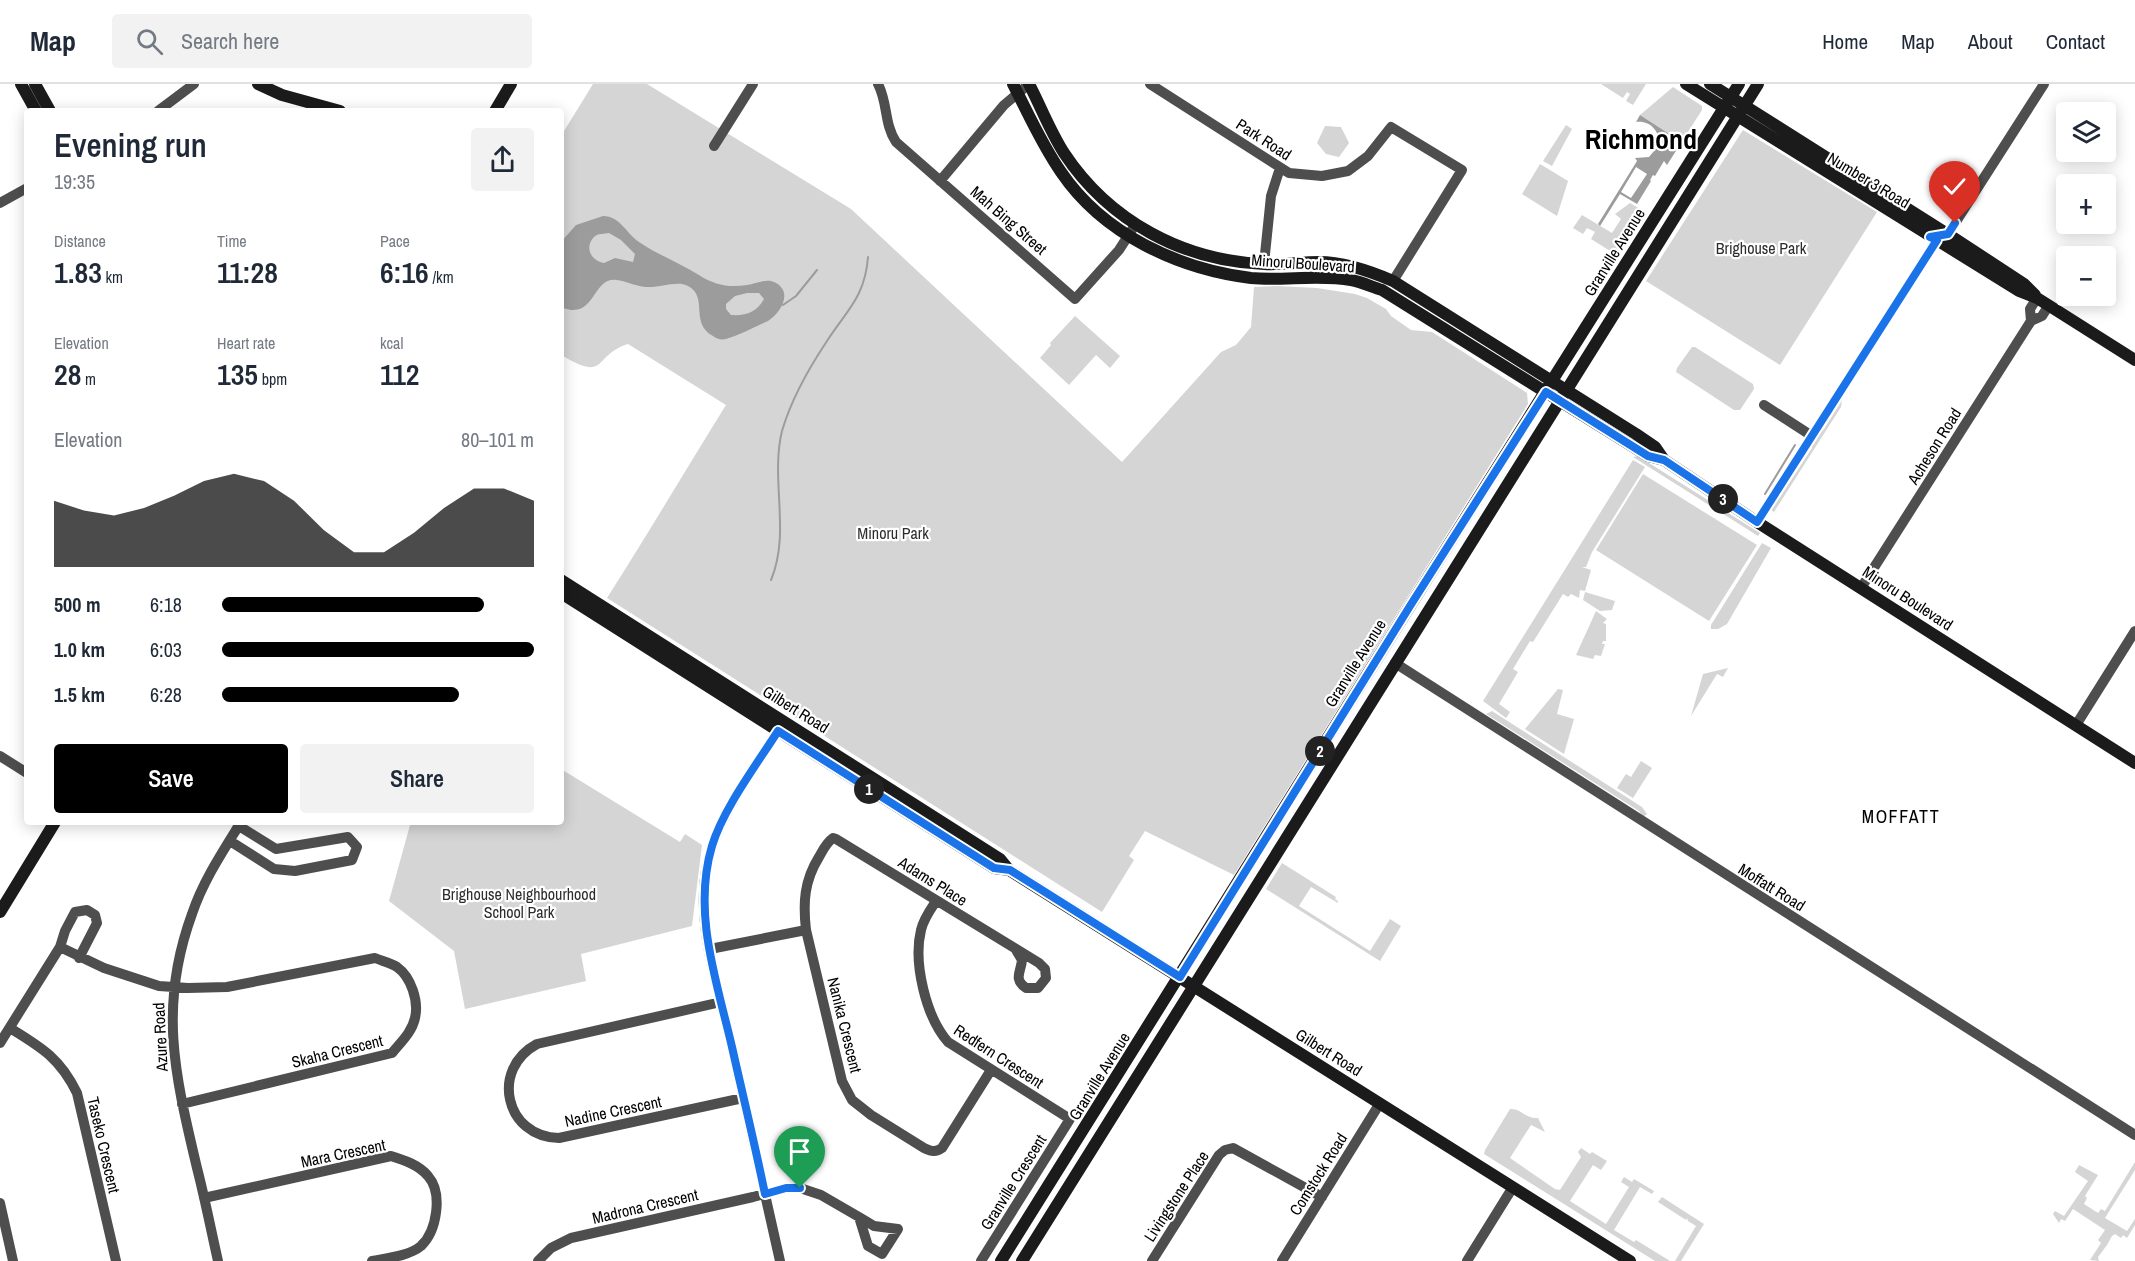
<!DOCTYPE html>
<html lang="en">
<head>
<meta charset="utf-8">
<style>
  body { margin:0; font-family:"Archivo Narrow",sans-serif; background:#f2f2f3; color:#1f2937; height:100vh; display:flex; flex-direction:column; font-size:22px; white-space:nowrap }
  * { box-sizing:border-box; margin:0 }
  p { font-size:20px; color:#747a83 }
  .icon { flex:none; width:33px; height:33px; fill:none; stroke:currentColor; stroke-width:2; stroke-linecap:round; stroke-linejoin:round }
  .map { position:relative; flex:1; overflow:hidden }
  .drawer { position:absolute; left:24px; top:24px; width:540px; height:717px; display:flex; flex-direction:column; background:#fff; border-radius:6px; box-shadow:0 3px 15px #0003 }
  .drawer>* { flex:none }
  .tools { position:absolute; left:2056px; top:18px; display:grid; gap:12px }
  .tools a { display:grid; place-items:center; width:60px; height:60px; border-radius:6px; background:#fff; box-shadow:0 3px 15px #0003; font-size:30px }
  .pin { position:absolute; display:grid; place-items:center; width:51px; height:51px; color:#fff; margin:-62px -26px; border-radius:50% 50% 50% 0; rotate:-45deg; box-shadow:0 0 6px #0007 }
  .pin .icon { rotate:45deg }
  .km { position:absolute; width:30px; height:30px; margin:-15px; border-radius:50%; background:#222; color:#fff; font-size:16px; line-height:30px; text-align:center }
  .round { display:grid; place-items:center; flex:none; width:63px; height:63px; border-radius:6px; background:#f2f2f3 }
  .overview { display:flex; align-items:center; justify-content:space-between; height:102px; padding:0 30px }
  h1 { font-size:33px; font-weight:600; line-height:45px }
  .figures { display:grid; grid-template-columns:repeat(3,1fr); gap:9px; height:102px; padding:6px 30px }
  .figures div { display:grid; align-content:center }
  .figures b { font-size:30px; font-weight:600 }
  .figures small { font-size:16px; font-weight:400 }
  .figures p { font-size:16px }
  .chart { height:168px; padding:12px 30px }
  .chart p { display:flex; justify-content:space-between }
  .chart svg { width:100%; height:108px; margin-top:6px; fill:#000; opacity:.7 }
  .cta { display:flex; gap:12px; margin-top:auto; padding:12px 30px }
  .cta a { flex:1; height:69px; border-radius:6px; background:#000; color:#fff; font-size:24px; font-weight:600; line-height:69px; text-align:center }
  .cta a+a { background:#f2f2f3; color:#1f2937 }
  ul { padding:0 30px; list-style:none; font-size:20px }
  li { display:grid; grid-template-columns:96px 72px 1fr; align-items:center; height:45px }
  li i { height:15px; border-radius:8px; background:#000 }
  header { display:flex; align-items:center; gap:36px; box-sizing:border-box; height:84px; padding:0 30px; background:#fff; border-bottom:2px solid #e0e1e3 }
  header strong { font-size:28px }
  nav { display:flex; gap:33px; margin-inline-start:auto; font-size:21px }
  .search { width:420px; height:54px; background:#f2f2f3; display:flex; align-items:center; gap:15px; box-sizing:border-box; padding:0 21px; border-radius:6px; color:#747a83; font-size:22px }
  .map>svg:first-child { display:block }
  .green { fill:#d5d5d5 }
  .water { fill:#9c9c9c; fill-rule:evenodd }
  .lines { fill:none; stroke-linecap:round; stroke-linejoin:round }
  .stream { stroke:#9c9c9c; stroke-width:2 }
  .street { stroke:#4e4e4e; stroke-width:10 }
  .secondary { stroke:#1b1b1b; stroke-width:12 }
  .route-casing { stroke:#fff; stroke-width:12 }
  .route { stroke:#1a73e8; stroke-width:8 }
  .labels { text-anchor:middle; stroke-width:4.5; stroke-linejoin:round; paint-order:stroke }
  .street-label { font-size:16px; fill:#000; stroke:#fff }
  .park-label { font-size:16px; fill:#2c2c2c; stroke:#fff }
  .neighbourhood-label { font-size:18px; letter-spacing:1.5px; fill:#000; stroke:#fff }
  .town-label { font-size:28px; font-weight:bold; fill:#000; stroke:#fff }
</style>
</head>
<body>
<header>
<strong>Map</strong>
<div class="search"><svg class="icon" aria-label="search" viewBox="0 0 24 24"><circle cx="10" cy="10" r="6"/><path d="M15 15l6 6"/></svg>Search here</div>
<nav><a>Home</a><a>Map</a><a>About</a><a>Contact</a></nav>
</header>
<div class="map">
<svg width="2135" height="1177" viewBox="0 0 2135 1177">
  <rect width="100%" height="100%" fill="#fff"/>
  <!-- green -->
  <path class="green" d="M593,0H647L851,125L1122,378L1221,268L1236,261L1251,243L1254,203L1277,202L1317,204L1355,210L1367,214L1386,225L1391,232L1411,246L1432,248L1527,309L1528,320L1234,791L1145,747L1129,772L1134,776L1102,828L607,514C648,450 686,385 726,321L628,260C591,272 609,299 561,271V52Z
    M1601,0H1646L1633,21L1626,17L1630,10L1627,8L1623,14Z
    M1673,3L1702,22V26L1686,51L1677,49L1674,53L1640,31Z
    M1566,41L1572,45L1552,82L1543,77Z
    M1325,42L1341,43L1349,59L1339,73L1326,70L1317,59Z
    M1743,46L1877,128L1780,281L1646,197Z
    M1540,80L1568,97L1557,132L1522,110Z
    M1630,119L1640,125L1615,170L1591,155L1595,148L1587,144L1583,150L1573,144L1582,131L1612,149L1621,135L1615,130Z
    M1075,232L1120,272L1110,284L1096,271L1069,301L1040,274L1051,261L1050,259Z
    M1692,263H1695L1753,300L1754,305L1740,326H1734L1676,288L1677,284Z
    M1842,316L1841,323L1774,428L1769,425L1780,413L1812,364L1811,359L1818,349L1824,345Z
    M1638,372L1760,449L1758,452L1633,373Z
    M1633,376L1645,383L1592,468L1586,483H1582L1591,486L1585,507L1580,506L1579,514L1571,510L1568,513L1563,510L1533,558L1530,557L1513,585L1518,588L1499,620L1510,628L1506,634L1483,617Z
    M1643,390L1757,461L1709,537L1596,466Z
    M1762,459L1771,464L1727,540L1718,545H1711V541Z
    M1585,508L1615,517L1612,526L1600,527L1583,516Z
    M1596,527L1607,535L1603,539L1606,540V557H1603L1602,560H1605L1601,572L1595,571L1593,575L1576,571Z
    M1728,584L1723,593L1717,590L1691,632L1703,590Z
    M1558,605L1563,606L1557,630L1574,635L1564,670L1525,645Z
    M1492,627L1642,723L1647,730L1643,733L1639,727L1486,630Z
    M1641,677L1652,684L1633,714L1617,704L1626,690L1631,693Z
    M561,685L680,758L685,750L702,761L692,842L581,870L586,897L465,925L454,867L389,817L410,741L407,738H561Z
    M1282,779L1336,813L1335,815L1338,817V819L1311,803L1299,822L1370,867L1390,835L1401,842L1380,877L1266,805Z
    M1510,1025C1521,1024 1525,1035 1538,1034L1545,1048L1531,1041L1510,1074L1555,1105L1560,1106L1581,1073L1578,1068L1581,1064L1590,1070L1592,1068L1607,1077L1601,1086L1593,1081L1570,1117L1606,1140L1629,1103L1621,1098L1624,1093L1632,1098L1634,1095L1654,1107L1652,1110L1640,1103L1614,1146L1634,1158L1636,1156L1670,1177H1655L1484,1070L1485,1066Z
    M2135,1078V1086L2105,1134L2127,1147L2135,1135V1141L2127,1154L2123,1151L2121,1154L2115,1150L2112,1152L2107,1161L2098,1173L2099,1177L2090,1176L2101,1159L2098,1156L2105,1146L2073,1125L2065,1137L2061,1135L2059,1139L2053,1130L2055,1127L2064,1132L2088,1097L2075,1088L2079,1081L2098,1091L2085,1112L2087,1114L2084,1120L2098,1129L2101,1125L2105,1127Z
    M1662,1113L1704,1140L1681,1177H1675L1696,1142L1688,1137L1687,1134L1686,1136L1658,1118Z"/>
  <!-- water -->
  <path class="water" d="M1640,31L1674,53L1677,49L1686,51L1667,81L1664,77L1655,92L1653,91L1650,96L1651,97L1637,120L1620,110L1600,142L1598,140L1637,77L1635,74L1649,73L1659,61C1660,47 1650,36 1636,38ZM1636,83L1647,90L1631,114L1621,108Z
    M603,132C620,132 626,149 639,158C658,171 680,179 699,191C714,201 730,204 747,201C756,200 766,194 774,198C794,207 781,229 768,237C754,243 740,251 726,255C721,256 717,255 713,252C689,239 709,213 688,202C677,196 660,204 647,203C637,203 627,197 616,196C592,193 595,238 561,223V158L576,141ZM609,149L621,156L635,170L633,178L615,174L604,179C591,177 584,163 594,153C598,149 604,150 609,149ZM747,209H759L764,215C757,228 746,232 731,231L726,225V220L735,212Z"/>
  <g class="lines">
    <!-- stream -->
    <path class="stream" d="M783,221L796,212L817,186
      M1765,410L1795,361
      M771,496C791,448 770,396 782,347C791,316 809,284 827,257C847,226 865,213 868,173"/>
    <!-- street -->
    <path class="street" d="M878,0C888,19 884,40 896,58L1075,215L1119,166L1135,141
      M1150,0L1289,89L1322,92L1348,87L1368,72L1391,43L1462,86L1393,197
      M158,27L194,0
      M714,62L753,0
      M940,97L1004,21L1029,0
      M0,119L27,104
      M1948,150L2044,0
      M1264,180L1271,112L1280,84
      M2031,237L2030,225L2037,214
      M1764,321L1812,352
      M1757,438L1937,156
      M1861,504L2031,237L2042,232L2049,221
      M1395,579L2135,1051
      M2076,641L2135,547
      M0,672L27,689
      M230,757L274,785L295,787L352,776L357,763L348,753L276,765L239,742
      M936,817C930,826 923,836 921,846C913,879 926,933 948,958L1070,1035L981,1177
      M60,863L104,884L159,902L188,904L227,903L375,874C382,877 391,879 397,883C411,893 419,917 415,934C412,948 401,958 392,969L182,1020
      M710,865L806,846
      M721,918L537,960C490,985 505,1053 559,1054L743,1014
      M10,944C41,963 60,974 77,1009L116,1177
      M0,959L60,863L65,847L75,828L87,826L95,831L97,839L79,874
      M991,986L942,1064C935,1069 931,1067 924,1064L871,1031L852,1016L842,997L806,846C803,819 804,797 819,773C823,766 826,759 833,754L836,755L1039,879L1045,885L1046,894L1038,904H1026C1013,895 1021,888 1022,876L1016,866
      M204,1114L391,1072C404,1076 419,1081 428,1092C443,1109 437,1147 421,1162C409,1172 387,1174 372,1177
      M0,1119L13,1177
      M859,1133L874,1142L898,1145L882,1170L868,1162Z
      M218,1177C211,1146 205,1115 197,1084C175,991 158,923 192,830C203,797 223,767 241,738
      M538,1177L551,1164L571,1154L753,1113L786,1104H800L821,1111L859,1133
      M780,1177C764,1106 748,1035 732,964C719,906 695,841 707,781C718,730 755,685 781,641
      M1152,1177L1219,1071L1225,1066L1233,1064L1322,1113
      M1282,1177L1380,1019
      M1467,1177L1513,1103"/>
    <!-- secondary -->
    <path class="secondary" d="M21,0L36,27
      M35,0L50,27
      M258,0L282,11L340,27
      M1013,0C1028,29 1042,61 1061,88C1103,150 1178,185 1251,194C1284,197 1318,190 1351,196C1362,198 1372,203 1382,206L1648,372L1664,376L1757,438L2135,679
      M1029,0C1041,23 1050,47 1064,69C1109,137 1183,177 1264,180C1282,181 1300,178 1319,178C1344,178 1370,187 1393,197L1636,350L1655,363L1664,376
      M1686,0L2019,207L2037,214L2135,276
      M1710,0L1957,156L2024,200L2035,211
      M495,27L511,0
      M561,496L1000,775L1009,786L1630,1177
      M561,509L994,784L1009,786
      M0,828L55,738
      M1001,1177L1410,522L1739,0
      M1022,1177L1758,0"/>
  </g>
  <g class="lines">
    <!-- route casing -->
    <g class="route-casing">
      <path id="route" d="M800,1104H786L765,1110C755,1061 743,1012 732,963C717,898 692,829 712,762C723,725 757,680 778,647L994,784L1010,786L1180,893L1410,522L1546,308L1648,372L1664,376L1757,438L1937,156L1930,153L1948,150L1955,139"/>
    </g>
    <!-- route -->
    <use href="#route" class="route"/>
  </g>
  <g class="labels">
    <!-- street labels -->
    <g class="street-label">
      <text transform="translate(1264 55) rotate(33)" y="6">Park Road</text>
      <text transform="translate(1869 96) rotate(31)" y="6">Number 3 Road</text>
      <text transform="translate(1009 136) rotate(41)" y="6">Mah Bing Street</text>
      <text transform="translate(1614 168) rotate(-58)" y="6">Granville Avenue</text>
      <text transform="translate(1303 179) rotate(4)" y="6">Minoru Boulevard</text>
      <text transform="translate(1934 362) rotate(-58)" y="6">Acheson Road</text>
      <text transform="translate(1908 514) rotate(33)" y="6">Minoru Boulevard</text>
      <text transform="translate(1355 579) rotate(-58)" y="6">Granville Avenue</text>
      <text transform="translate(796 625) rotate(32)" y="6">Gilbert Road</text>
      <text transform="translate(933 797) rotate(32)" y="6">Adams Place</text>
      <text transform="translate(1772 803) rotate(32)" y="6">Moffatt Road</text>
      <text transform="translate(845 941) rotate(76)" y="6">Nanika Crescent</text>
      <text transform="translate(160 953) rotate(-93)" y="6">Azure Road</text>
      <text transform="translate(337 967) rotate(-14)" y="6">Skaha Crescent</text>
      <text transform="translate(1329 968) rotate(32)" y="6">Gilbert Road</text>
      <text transform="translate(999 972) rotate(33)" y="6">Redfern Crescent</text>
      <text transform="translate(1099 992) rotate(-58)" y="6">Granville Avenue</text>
      <text transform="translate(613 1027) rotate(-12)" y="6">Nadine Crescent</text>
      <text transform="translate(104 1061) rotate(77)" y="6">Taseko Crescent</text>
      <text transform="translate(343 1069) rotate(-12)" y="6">Mara Crescent</text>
      <text transform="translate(1318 1090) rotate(-58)" y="6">Comstock Road</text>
      <text transform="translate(1013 1098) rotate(-58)" y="6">Granville Crescent</text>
      <text transform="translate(1176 1112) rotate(-57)" y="6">Livingstone Place</text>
      <text transform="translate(645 1122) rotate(-13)" y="6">Madrona Crescent</text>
    </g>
    <!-- park labels -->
    <g class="park-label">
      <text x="1761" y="170">Brighouse Park</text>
      <text x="893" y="455">Minoru Park</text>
      <text x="519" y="816">Brighouse Neighbourhood<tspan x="519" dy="18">School Park</tspan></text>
    </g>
    <!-- neighbourhood labels -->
    <g class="neighbourhood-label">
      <text x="1901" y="739">MOFFATT</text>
    </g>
    <!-- town labels -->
    <g class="town-label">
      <text x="1641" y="65">Richmond</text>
    </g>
  </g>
</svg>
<div class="tools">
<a><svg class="icon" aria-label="layers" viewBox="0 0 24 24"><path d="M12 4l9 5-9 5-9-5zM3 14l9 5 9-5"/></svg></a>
<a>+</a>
<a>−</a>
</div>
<div class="pin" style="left:800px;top:1104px;background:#1e9e55"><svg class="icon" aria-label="arrive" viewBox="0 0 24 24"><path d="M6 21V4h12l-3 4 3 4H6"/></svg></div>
<div class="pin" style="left:1955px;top:139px;background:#d93025"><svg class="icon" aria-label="check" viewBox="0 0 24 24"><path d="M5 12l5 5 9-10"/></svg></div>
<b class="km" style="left:869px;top:705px">1</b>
<b class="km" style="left:1320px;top:667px">2</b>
<b class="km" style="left:1723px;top:415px">3</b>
<section class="drawer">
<div class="overview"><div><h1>Evening run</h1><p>19:35</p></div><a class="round"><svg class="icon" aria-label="share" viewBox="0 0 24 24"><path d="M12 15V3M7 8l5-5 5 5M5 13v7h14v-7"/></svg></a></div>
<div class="figures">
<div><p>Distance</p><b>1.83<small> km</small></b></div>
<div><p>Time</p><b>11:28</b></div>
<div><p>Pace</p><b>6:16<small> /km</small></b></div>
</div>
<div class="figures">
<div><p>Elevation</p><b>28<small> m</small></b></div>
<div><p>Heart rate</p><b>135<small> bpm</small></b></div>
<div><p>kcal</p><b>112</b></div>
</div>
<div class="chart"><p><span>Elevation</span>80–101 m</p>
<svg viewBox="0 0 160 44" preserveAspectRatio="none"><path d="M0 44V17L10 21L20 23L30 20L40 15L50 9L60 6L70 9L80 17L90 29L100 38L110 38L120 30L130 20L140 12L150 12L160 17V44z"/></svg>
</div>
<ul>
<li><b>500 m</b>6:18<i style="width:84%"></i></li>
<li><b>1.0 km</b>6:03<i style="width:100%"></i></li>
<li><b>1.5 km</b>6:28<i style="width:76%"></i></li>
</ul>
<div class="cta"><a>Save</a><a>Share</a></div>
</section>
</div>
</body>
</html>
